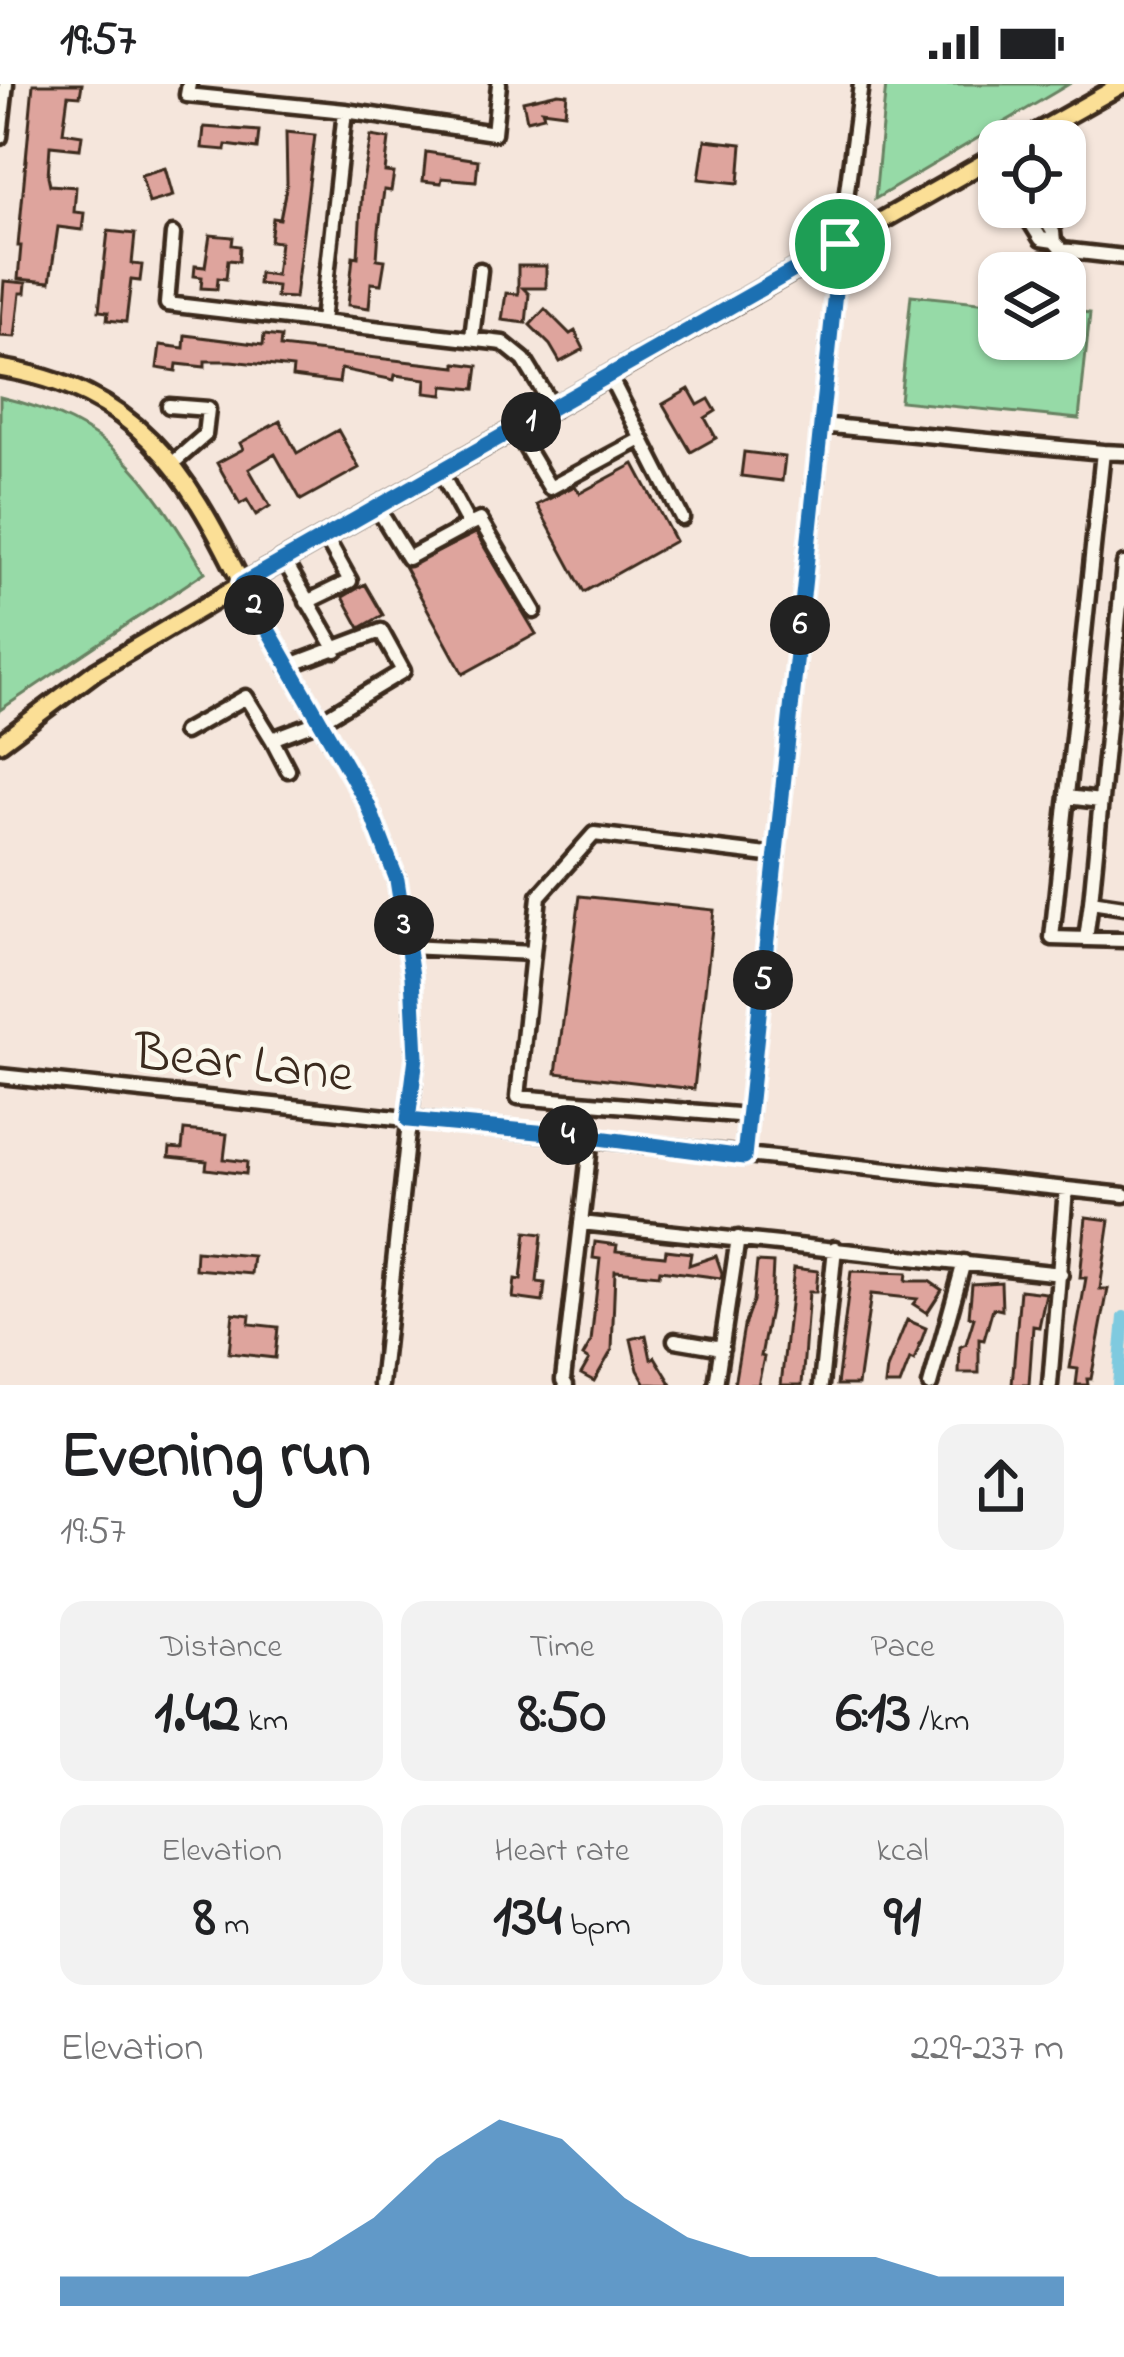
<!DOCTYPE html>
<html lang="en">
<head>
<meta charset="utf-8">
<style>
  body { margin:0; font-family:"Indie Flower",sans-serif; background:#f2f2f2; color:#202124; height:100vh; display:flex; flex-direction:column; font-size:45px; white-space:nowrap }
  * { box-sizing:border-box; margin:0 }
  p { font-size:39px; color:#757577 }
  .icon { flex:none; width:66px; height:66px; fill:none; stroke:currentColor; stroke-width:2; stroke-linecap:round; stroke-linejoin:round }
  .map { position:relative; height:1301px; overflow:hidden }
  .side { display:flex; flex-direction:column; background:#fff; flex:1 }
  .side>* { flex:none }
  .fabs { position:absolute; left:978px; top:36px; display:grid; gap:24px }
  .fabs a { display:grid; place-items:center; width:108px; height:108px; border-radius:24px; background:#fff; box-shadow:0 3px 9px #0004; font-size:60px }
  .pin { position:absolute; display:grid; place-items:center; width:102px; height:102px; color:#fff; margin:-51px; border:6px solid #fff; border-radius:50%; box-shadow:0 3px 12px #0007 }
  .km { position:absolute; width:60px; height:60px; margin:-30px; border-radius:50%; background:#222; color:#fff; font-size:33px; line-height:60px; text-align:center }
  .round { display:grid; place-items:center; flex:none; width:126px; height:126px; border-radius:24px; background:#f2f2f2 }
  .headline { display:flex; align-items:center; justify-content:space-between; height:204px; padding:0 60px }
  h1 { font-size:66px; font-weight:700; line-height:90px }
  .metrics { display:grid; grid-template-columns:repeat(3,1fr); gap:18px; height:204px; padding:12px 60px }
  .metrics div { display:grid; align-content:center; border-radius:24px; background:#f2f2f2; text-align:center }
  .metrics b { font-size:60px; font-weight:700 }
  .metrics small { font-size:33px; font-weight:400 }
  .metrics p { font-size:33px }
  .chart { height:336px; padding:24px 60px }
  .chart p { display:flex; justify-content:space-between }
  .chart svg { width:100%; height:216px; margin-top:12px; fill:#1f6fb2; opacity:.7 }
  .status { display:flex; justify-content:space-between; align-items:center; height:84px; padding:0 60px; background:#fff; direction:ltr }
  .status svg { height:33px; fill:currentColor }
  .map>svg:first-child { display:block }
  .green { fill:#96daa7; stroke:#688262; stroke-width:3 }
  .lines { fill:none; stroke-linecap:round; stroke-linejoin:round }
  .canal { stroke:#7fcadf; stroke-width:12 }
  .building { fill:#dea49d; stroke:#3b2a1e; stroke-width:3 }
  .minor-casing { stroke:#3b2a1e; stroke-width:21 }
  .major-casing { stroke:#3b2a1e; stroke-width:24 }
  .minor { stroke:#fbf7ec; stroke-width:12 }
  .major { stroke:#fbdf96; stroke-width:15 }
  .route-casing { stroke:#fff; stroke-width:24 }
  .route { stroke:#1f6fb2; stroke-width:15 }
  .labels { text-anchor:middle; stroke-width:9; stroke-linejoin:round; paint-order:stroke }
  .street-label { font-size:54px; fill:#3b2a1e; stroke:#fbf7ec }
</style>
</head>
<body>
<div class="status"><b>19:57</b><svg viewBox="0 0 49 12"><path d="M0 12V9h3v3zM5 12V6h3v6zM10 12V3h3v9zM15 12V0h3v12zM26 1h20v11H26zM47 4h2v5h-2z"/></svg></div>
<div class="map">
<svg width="1124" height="1301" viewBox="0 0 1124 1301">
  <rect width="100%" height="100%" fill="#f5e6dc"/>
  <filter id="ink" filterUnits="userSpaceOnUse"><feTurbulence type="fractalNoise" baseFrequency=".00833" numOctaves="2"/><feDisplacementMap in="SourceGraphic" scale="24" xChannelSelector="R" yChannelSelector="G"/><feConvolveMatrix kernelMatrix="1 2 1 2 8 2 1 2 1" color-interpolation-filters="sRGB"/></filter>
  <g filter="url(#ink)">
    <!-- green -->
    <path class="green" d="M886,0H1069L875,115Z
      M911,211L999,220V255H1065V226L1090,229L1079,335L900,317Z
      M0,313C116,340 146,393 205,488L0,626Z"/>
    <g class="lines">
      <!-- canal -->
      <path class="canal" d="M1118,1301L1124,1233"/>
    </g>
    <!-- building -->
    <path class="building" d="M33,0H82L80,12L68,11L63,48L82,51L80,65L50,62L48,92L50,101L76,103L74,128L84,129L82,146L58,143L50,198L18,195L21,162H18Z
      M558,9L567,10L565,29L542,26L544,32L527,36L523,17Z
      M204,43L259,47L257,65L226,61L225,66L202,64Z
      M286,48L315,51L295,214L276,213L277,202L258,200L259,189L276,191L280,158L270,157L273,134L280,135L287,99Z
      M371,52L389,55L385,88L394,89L391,107L384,106L379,146L377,175L385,176L381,200L371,199L369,224L348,221L353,172L358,173L362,103Z
      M705,56L742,60L739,99L699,95Z
      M426,68L478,76L476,97L442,94L441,99L423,97Z
      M165,84L173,112L149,119L141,91Z
      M108,147L135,150L132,180L142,181L140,197L131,196L126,238L107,236L108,228L99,227Z
      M210,151L233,153L232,161L240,162L239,177L228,176L226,195L218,194L217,205L201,204L202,193L194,192L195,182L205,183Z
      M518,182H546V204H523L529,210L526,239L502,236L506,209L518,210Z
      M4,197L26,199L25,209H20L15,253L0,252Z
      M545,225L570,250L575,247L584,265L560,278L550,261L530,241Z
      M185,251L263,261L264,251L281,253L280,263L456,283V279L478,282L475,305L444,302L443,311L425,309L426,295L395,291L394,296L341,285L339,299L292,293L293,284L231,277H205V283L177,280L176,287L157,284L160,261L184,264Z
      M689,305L698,321L709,315L716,327L705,334L716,354L691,368L663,320Z
      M280,337L297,369L338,346L359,384L301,416L275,370L249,385L270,422L256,431L247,416L240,420L217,379L243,365L240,359Z
      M744,368L785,373L782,397L741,392Z
      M634,380L675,457L584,508L537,421L575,402L580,409Z
      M476,449L536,550L463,590L405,484Z
      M365,500L383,531L360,544L343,513Z
      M580,812L714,826L694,1005L556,989Z
      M184,1046L227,1050L224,1075L247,1078L246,1090L206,1085L207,1077L169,1073L170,1064L182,1065Z
      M1086,1133L1110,1136L1100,1205H1108L1091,1295H1087L1088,1301H1076L1078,1285L1070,1284L1086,1194H1080Z
      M526,1148L542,1150L537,1198L545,1199L543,1218L513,1214L515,1195L521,1196Z
      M595,1158L617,1161L616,1167L665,1172L666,1166L691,1169L689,1181L716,1172L722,1189L721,1194L660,1186L659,1191L615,1187L612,1266L594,1297L581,1290L589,1276L583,1272L591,1258L600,1175L593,1174Z
      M196,1167L253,1172L251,1190L195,1185Z
      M757,1178L773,1179L771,1220L761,1272L764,1273L758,1301H734L744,1242L753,1217Z
      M794,1184L818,1187L816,1208H809L802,1301H781Z
      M851,1187L907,1189L906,1197H929L942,1206L927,1229L913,1220L917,1215L871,1210L858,1301H837Z
      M1001,1198L1002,1226L993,1224L984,1256L979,1255V1289H959L960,1263L966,1260L974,1234L969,1232L972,1200Z
      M1020,1206L1046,1209L1039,1243L1033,1242L1029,1301H1012Z
      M233,1229L250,1231L249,1240L278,1243L275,1274L229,1269Z
      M907,1236L926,1244L914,1277L910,1275L900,1301H885L887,1285Z
      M646,1251L651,1275L655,1273L672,1301L646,1300L638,1286L631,1255Z"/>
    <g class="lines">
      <!-- minor casing -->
      <g class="minor-casing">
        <path id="minor" d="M189,0L187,11L345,27L494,49L499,0
          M0,53L6,0
          M1021,123L1041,155L1054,157L1062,166L1124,173
          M1038,123L1053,148L1054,157
          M173,150L167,220L503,259L524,276L554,325
          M322,238L345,27
          M472,253L480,186
          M610,293L682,434
          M169,322L208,325L205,351L173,379
          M821,341L1103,368L1052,854L1124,856
          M516,347L550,404L641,355
          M1103,368L1124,369
          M378,425L408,474L469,441L441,389
          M469,441L480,436L534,527
          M284,476L336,566
          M1124,480L1091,818L1124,823
          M242,500L368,721L397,796L412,893L416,973L381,1301
          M307,518L350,497L326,454
          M288,582L381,547L403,587L320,637L272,655L288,686
          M184,648L246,613L272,655
          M1067,713L1100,717
          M1086,855L1091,818
          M407,863L533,869
          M0,992L1124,1111
          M749,1032L518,1013L539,812L594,750L776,772
          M744,1073L840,160L861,0
          M581,1139L1061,1190
          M675,1256L722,1264
          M566,1301L563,1296L591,1053
          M716,1301L738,1154
          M821,1301L835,1164
          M930,1301L964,1178
          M1050,1301L1066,1105"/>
      </g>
      <!-- major casing -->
      <g class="major-casing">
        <path id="major" d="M1022,57L1123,0
          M0,284C136,306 186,385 242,500
          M0,659L96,587L242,500L999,70"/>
      </g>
      <!-- minor -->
      <use href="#minor" class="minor"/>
      <!-- major -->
      <use href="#major" class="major"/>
    </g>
  </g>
  <g class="lines" filter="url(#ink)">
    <!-- route casing -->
    <g class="route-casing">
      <path id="route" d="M840,160L744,1073L591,1053L408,1036L416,973L412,892L397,796L368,721L242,500Z"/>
    </g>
    <!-- route -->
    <use href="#route" class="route"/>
  </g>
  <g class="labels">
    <!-- street labels -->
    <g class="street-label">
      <text transform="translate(244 976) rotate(6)" y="19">Bear Lane</text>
    </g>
  </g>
</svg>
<div class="fabs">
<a><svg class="icon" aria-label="locate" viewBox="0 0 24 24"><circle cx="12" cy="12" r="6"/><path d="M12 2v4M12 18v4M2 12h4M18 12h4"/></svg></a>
<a><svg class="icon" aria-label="layers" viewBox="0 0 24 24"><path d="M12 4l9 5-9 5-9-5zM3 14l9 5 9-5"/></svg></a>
</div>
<div class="pin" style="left:840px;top:160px;background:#1e9e55"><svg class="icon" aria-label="arrive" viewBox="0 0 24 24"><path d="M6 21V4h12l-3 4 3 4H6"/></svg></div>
<b class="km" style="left:531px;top:338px">1</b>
<b class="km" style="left:254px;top:521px">2</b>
<b class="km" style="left:404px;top:841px">3</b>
<b class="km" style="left:568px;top:1051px">4</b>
<b class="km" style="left:763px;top:896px">5</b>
<b class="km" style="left:800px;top:541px">6</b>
</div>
<section class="side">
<div class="headline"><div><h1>Evening run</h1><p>19:57</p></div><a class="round"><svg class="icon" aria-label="share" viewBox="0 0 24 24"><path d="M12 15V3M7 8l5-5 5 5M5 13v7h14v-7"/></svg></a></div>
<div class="metrics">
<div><p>Distance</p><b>1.42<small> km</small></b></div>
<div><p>Time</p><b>8:50</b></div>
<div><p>Pace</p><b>6:13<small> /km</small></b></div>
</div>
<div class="metrics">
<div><p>Elevation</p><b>8<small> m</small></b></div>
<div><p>Heart rate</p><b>134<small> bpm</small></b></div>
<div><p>kcal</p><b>91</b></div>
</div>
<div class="chart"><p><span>Elevation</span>229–237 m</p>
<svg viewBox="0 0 160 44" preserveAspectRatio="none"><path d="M0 44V38L10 38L20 38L30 38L40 34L50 26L60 14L70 6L80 10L90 22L100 30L110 34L120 34L130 34L140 38L150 38L160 38V44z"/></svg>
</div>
</section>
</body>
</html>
